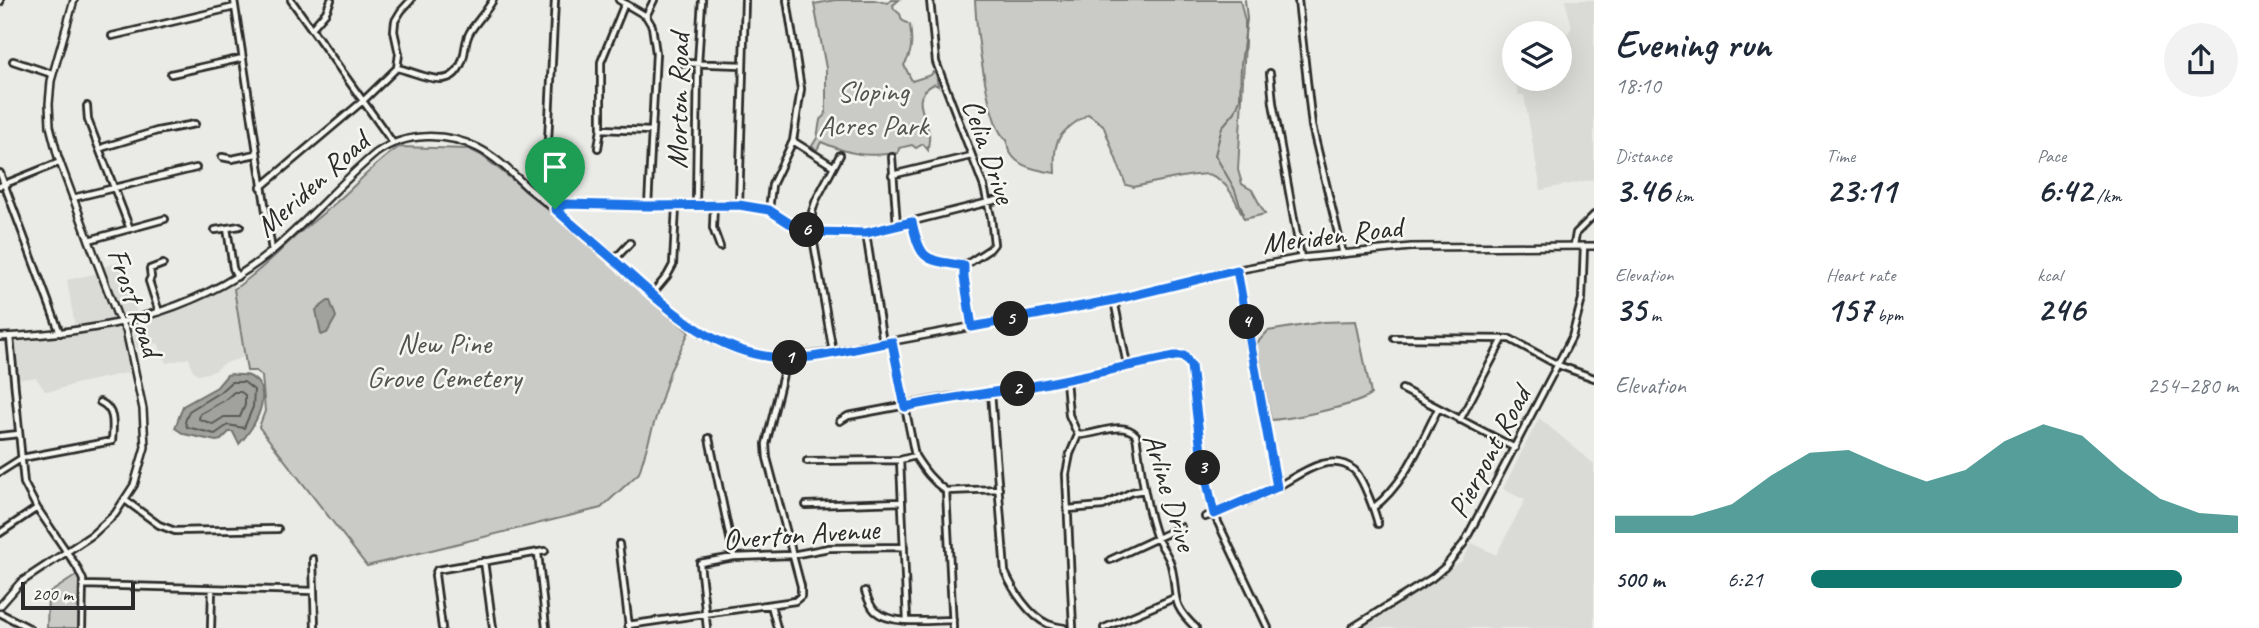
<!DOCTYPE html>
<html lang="en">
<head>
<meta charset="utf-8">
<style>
  body { margin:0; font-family:Caveat,sans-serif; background:#f2f2f3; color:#1f2937; height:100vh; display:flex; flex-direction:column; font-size:26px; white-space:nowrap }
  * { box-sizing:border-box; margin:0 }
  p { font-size:23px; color:#747a83 }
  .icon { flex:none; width:38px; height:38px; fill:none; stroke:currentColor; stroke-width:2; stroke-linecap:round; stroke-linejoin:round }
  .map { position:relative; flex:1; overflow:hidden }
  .details { display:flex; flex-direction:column; background:#fff; width:665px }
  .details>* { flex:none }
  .tools { position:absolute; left:1502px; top:21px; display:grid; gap:14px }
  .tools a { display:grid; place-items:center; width:70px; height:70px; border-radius:50%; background:#fff; box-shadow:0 7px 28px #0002; font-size:35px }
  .scale { position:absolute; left:21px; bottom:18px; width:114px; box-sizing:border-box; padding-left:7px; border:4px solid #2b2b2b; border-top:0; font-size:19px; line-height:24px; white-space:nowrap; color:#2b2b2b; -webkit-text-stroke:5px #f6f6f2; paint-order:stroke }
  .pin { position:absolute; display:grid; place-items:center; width:60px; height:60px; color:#fff; margin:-72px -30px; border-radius:50% 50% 50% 0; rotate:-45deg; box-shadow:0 0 7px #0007 }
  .pin .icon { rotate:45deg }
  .km { position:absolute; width:35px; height:35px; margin:-18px; border-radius:50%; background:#222; color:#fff; font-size:19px; line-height:35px; text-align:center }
  .round { display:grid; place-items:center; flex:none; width:74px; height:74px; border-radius:37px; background:#f2f2f3 }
  .head { display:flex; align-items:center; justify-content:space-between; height:119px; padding:0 21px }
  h1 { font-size:38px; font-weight:700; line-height:52px }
  .metrics { display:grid; grid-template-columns:repeat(3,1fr); gap:10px; height:119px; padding:7px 21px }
  .metrics div { display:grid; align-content:center }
  .metrics b { font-size:35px; font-weight:700 }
  .metrics small { font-size:19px; font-weight:400 }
  .metrics p { font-size:19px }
  .chart { height:196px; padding:14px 21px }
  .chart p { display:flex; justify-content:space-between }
  .chart svg { width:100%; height:126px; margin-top:7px; fill:#0f766e; opacity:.7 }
  ul { padding:0 21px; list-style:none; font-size:23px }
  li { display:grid; grid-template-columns:112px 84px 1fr; align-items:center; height:52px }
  li i { height:18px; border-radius:9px; background:#0f766e }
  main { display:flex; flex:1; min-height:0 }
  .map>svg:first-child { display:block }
  .built { fill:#dadad6 }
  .green { fill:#cacac7; stroke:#7a7a79; stroke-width:2 }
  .water { fill:#a1a19e; stroke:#727270; stroke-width:2 }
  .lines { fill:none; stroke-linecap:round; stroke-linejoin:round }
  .shore { stroke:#5a5a59; stroke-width:2 }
  .stream { stroke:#727270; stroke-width:2 }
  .minor-casing { stroke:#2b2b2b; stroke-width:10 }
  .major-casing { stroke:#2b2b2b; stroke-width:10 }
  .minor { stroke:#f6f6f2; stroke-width:4.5 }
  .major { stroke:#f6f6f2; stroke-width:5 }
  .route-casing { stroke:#fff; stroke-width:14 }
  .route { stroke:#1a73e8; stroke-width:9 }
  .labels { text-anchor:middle; stroke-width:5; stroke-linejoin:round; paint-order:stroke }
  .park-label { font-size:30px; fill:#535352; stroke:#f6f6f2 }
  .street-label { font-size:30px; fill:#2b2b2b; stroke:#f6f6f2 }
</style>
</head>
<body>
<main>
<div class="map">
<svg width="1594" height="628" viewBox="0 0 1594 628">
  <rect width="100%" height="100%" fill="#eaeae6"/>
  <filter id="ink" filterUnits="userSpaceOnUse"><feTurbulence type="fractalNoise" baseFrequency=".0143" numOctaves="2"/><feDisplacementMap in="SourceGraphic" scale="14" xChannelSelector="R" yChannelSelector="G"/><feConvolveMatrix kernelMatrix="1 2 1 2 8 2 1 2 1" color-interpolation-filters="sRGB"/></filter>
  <g filter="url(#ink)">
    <!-- built -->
    <path class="built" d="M1565,0H1594V179L1541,190L1524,95H1519L1506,57L1514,56V79H1559V46L1572,27Z
      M120,262L129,284V288L137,313L124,317L119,313L103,267Z
      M98,273L113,318L75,327L67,280Z
      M233,282L244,357L223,364L215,371L198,375L192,369L189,358L166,363L158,343L136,348L133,331L140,321L169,313L207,297Z
      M112,328L121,330L123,333L131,372L75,384L56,390L45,391L36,378L16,379L14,347L17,341L61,338Z
      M1539,418L1594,464V628H1360L1462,561L1472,543L1496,555L1525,500L1503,489Z"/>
    <!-- green -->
    <path class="green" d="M835,0H874L888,3L891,0H899L893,5L894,9L900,14L902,20L910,25C912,39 913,53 904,65L912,81L931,75L933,72L936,73L938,86L934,84C909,97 926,114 929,134C930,139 928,144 928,150L923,144L916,148L912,145L899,148L898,153C864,157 852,155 821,142L817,150L812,146L817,138L820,120L825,116L826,112V68L814,4Z
      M975,0H1240L1245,21V43L1238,170L1242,184L1252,190L1265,214L1244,219C1237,203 1229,182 1211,175C1201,171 1148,184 1134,187L1126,185L1103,125L1088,114C1059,133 1053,137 1055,173C1035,170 1008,166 1007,140C987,129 976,25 975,0Z
      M399,147L469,149L481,155L537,199L689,332L670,371L639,473L601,508L367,566L259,427L265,411L262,376L256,371H247L234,289C251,278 265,265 280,251C296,234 316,220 333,205C356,186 374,163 399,147Z
      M1356,321L1371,394C1362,405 1288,419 1271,420L1256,344L1268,331L1323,322Z
      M77,575L80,582L79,628H47L48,594Z"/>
    <!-- water -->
    <path class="water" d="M328,301H330L336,317L327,333L321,335L316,310Z
      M232,374C237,376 245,374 249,376C277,390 254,429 239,444L233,432H229L221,440L216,441L184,434L175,428L183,406L217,387L227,375Z"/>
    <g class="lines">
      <!-- shore -->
      <path class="shore" d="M231,382H244L254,390L253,407L244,428L228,425L215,434L187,427L185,422L189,411L220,392Z
        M234,392H241L245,395V405L240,417H224L213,424L199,419L200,414L225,400Z"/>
      <!-- stream -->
      <path class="stream" d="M1243,213L1234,188L1215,155L1222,127L1235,112L1240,99L1241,64L1247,19L1245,0"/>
      <!-- minor casing -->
      <g class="minor-casing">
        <path id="minor" d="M234,0L272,251
          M291,0L393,143
          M619,0L646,16L652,26L656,53L648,206
          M1298,0L1312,126L1343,254
          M0,2V0
          M646,16L654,0
          M312,28L326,12L331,0
          M112,36L235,7
          M13,61L52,74
          M683,63L742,65
          M397,68C418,72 449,93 461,64C466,54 464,42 470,32C477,21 486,12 493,0
          M1270,73L1273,103L1301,258
          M171,74L243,58
          M87,106L88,120L130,229
          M601,129L651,131
          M793,141L833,166
          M598,148L601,129V62L625,3
          M100,149L104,147L157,131L195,124
          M222,157L232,159L256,154
          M892,157L897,226
          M0,173L60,333
          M892,175L971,156
          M0,186L60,162
          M261,187L364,100L397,68L399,54L394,31L395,21L401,11L411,0
          M73,198L196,168
          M545,201L555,0
          M696,204L698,64L702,0
          M714,204L713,228L720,247
          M739,205L745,0
          M555,209L566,204L648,206L739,205L769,210L789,223L812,232L866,233L1001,199
          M769,210L772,185L793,141L801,89L787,0
          M912,222C921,263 926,259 964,266L990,249L994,244L991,217L984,187L936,62L930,0
          M227,228L233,268L237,277
          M215,230L240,226
          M866,233L883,343
          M89,240L165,219
          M1574,245L1576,233L1594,215
          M614,260L630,243
          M964,266V277L972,327
          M1237,270L1277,487
          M652,294L667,276L673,265L676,206
          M1114,300L1127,365
          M159,312L149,281L151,277L150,269L163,264
          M10,337L24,483L37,508L77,567L83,580L82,628
          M1394,338L1510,339L1558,365L1594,378
          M892,342L915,456C924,470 932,481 946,491L953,628
          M833,352L812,232V212L816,200L840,155
          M1066,380L1069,415L1078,435
          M1402,389L1515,448
          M991,393L1005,572C1013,590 1029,616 1048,624C1053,626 1059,627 1064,628
          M1460,420L1503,339
          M840,421L848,416L949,397L980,395L1030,387L1175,356H1184L1191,366L1202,460L1214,514L1268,628
          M1078,435C1097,435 1122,420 1136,435C1141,469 1145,504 1156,536C1160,546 1169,555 1171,565C1179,596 1168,602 1196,628
          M0,436L19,434
          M709,438L734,557
          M900,460L907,621
          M807,461L900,460L915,456
          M0,472L22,458L112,441C113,426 116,409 100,402
          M946,491L999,489
          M125,500L159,525L175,531L278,529
          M806,505L902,502
          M1373,508C1405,484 1420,444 1438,409
          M1068,509L1103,506L1132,492L1144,490
          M1205,517C1228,509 1253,499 1275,488C1297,477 1329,449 1354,470C1363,478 1375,512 1378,524
          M0,533L37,508
          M619,544L629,627
          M538,553L546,628
          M313,559L315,628
          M1110,560L1181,527
          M484,561L493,628
          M84,585L314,591
          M865,591C867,597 870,606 875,611C892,626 932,620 953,620
          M771,605L777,628
          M0,613L29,628
          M628,625L795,601L801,596V586L767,458L766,444L787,358
          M211,628L212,589
          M442,628L435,575L437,570L545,551
          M707,628L700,563L734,557L792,555L829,548L904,547
          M1073,628L1066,474L1070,454L1078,435
          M1104,628L1174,598
          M1352,628L1432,578L1445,567L1464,543L1572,337L1582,299L1584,246"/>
      </g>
      <!-- major casing -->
      <g class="major-casing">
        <path id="major" d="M0,337C97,333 194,315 271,252C308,221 339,184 376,153C406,132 446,132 478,148C496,157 513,174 528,188C557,211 586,235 614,260C650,292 685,327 729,347C765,362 803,357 840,351L1114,300L1237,270L1301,258L1411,247L1594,246
          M0,606L21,582L92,535L115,514L134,485L145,447L143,409L126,330L117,315L97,262L58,157L50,126L49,104L51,81L74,0"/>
      </g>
      <!-- minor -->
      <use href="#minor" class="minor"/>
      <!-- major -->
      <use href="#major" class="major"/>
    </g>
  </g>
  <g class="lines" filter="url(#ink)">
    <!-- route casing -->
    <g class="route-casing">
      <path id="route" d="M566,204L648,206L739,205L769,210L789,223L812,232L866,233L912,222C921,263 926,259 964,266V277L972,327L1114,300L1237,270L1277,487L1214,514L1202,460L1191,366L1184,356H1175C1126,366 1077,378 1027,387C986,394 945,398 905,407L892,342C858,347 821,359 786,358C716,357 665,306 616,262C596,244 575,227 555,209Z"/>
    </g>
    <!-- route -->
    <use href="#route" class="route"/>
  </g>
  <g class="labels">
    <!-- park labels -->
    <g class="park-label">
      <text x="873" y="101">Sloping<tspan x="873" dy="34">Acres Park</tspan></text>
      <text x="444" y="353">New Pine<tspan x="444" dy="34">Grove Cemetery</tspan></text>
    </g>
    <!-- street labels -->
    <g class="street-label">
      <text transform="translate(678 101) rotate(-89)" y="10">Morton Road</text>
      <text transform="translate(989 151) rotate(71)" y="10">Celia Drive</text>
      <text transform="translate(312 184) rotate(-42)" y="10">Meriden Road</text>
      <text transform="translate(1332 235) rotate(-7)" y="10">Meriden Road</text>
      <text transform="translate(135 302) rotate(71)" y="10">Frost Road</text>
      <text transform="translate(1489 452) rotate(-62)" y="10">Pierpont Road</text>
      <text transform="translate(1170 492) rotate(73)" y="10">Arline Drive</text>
      <text transform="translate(801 534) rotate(-4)" y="10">Overton Avenue</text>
    </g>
  </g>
</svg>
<div class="tools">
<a><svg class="icon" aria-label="layers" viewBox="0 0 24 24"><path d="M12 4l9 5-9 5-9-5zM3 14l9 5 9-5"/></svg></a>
</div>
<div class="scale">200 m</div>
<div class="pin" style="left:555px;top:209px;background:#1e9e55"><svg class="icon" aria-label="arrive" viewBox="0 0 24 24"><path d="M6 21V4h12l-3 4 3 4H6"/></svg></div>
<b class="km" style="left:790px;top:358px">1</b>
<b class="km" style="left:1018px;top:389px">2</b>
<b class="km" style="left:1203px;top:468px">3</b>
<b class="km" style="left:1247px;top:322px">4</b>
<b class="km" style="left:1011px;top:319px">5</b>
<b class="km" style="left:807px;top:230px">6</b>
</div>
<section class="details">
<div class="head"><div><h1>Evening run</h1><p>18:10</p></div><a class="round"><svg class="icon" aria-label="share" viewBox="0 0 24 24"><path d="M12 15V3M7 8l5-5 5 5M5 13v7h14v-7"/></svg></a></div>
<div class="metrics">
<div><p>Distance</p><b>3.46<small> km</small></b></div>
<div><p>Time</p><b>23:11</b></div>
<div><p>Pace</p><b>6:42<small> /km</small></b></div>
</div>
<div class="metrics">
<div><p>Elevation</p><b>35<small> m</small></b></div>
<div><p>Heart rate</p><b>157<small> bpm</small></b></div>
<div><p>kcal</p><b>246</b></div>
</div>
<div class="chart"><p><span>Elevation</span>254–280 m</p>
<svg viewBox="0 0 160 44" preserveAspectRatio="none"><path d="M0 44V38L10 38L20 38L30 34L40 24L50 16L60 15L70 21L80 26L90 22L100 12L110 6L120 10L130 22L140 32L150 37L160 38V44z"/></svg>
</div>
<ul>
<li><b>500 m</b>6:21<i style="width:87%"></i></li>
</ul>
</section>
</main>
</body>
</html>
